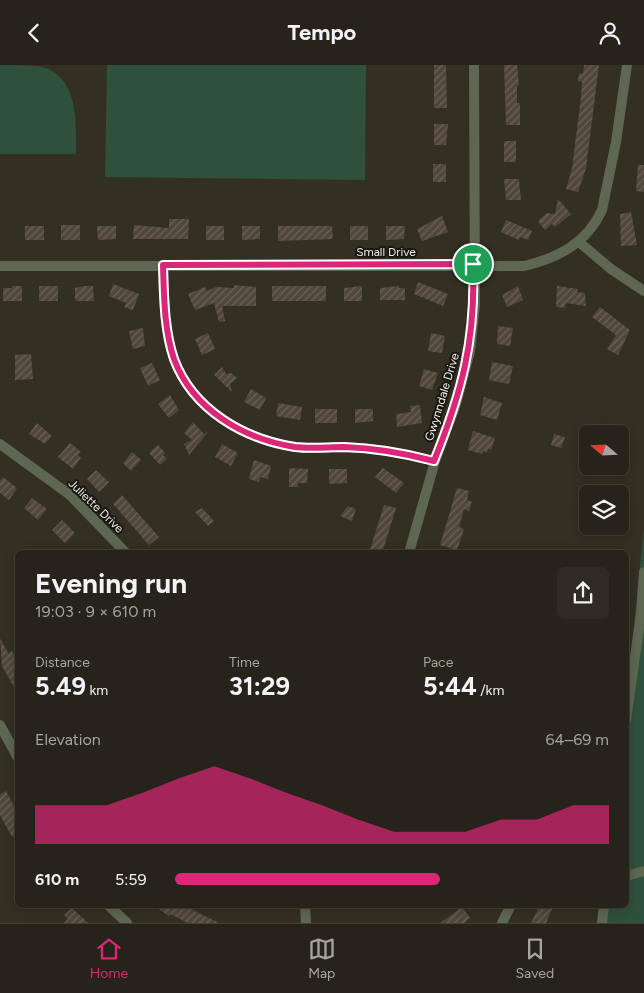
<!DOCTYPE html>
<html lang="en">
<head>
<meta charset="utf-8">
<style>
  body { margin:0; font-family:Figtree,sans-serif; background:#2f2b23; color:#f1f3f6; height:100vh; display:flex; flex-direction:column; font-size:19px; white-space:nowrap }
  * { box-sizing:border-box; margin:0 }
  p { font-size:16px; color:#a4a4a2 }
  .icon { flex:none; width:28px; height:28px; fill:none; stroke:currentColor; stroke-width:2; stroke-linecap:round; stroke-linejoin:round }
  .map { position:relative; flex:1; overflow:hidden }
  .details { position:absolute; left:15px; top:485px; width:614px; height:358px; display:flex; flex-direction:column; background:#27231a; border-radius:8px; box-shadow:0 2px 12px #0003,0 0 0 1px #434039 }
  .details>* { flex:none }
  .needle { width:32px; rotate:289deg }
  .fabs { position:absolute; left:579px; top:360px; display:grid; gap:10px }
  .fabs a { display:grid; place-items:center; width:50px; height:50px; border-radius:8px; background:#27231a; box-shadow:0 2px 12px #0003,0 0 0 1px #434039; font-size:25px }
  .pin { position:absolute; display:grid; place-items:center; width:42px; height:42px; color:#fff; margin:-21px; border:2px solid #fff; border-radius:50%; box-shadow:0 1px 5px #0007 }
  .round { display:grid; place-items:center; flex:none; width:52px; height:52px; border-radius:8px; background:#2f2b23 }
  .overview { display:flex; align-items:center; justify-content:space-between; height:85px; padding:0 20px }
  h1 { font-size:28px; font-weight:700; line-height:38px }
  .figures { display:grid; grid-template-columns:repeat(3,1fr); gap:8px; height:85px; padding:5px 20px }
  .figures div { display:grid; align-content:center }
  .figures b { font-size:25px; font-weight:700 }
  .figures small { font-size:14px; font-weight:400 }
  .figures p { font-size:14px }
  .chart { height:140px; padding:10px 20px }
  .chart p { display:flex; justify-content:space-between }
  .chart svg { width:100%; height:90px; margin-top:5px; fill:#db2777; opacity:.7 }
  ul { padding:0 20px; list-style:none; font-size:16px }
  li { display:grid; grid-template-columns:80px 60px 1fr; align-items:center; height:38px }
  li i { height:12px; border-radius:6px; background:#db2777 }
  header { display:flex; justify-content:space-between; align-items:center; height:65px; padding:0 20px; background:#27231a; font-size:22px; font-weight:700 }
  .dock { display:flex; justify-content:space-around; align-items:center; height:70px; border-top:1px solid #434039; background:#27231a; font-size:14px; color:#a4a4a2 }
  .dock a { display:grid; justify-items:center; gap:2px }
  .dock .active { color:#db2777 }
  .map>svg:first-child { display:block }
  .green { fill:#2f503a }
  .building { fill:url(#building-hatch) }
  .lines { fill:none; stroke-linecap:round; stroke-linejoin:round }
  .minor { stroke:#5e6752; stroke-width:10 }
  .route-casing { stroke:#fff; stroke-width:10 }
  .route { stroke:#db2777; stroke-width:6 }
  .labels { text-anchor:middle; stroke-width:4; stroke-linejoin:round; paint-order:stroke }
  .street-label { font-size:12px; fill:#ede9e2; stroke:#1a1712 }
</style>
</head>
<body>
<header><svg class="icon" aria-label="back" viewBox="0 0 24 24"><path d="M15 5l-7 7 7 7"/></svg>Tempo<svg class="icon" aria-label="person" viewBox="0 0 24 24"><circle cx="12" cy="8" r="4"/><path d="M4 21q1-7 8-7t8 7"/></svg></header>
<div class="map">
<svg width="644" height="858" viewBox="0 0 644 858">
  <defs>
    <pattern id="building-hatch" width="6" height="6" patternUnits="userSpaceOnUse" patternTransform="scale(1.25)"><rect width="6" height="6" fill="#50463c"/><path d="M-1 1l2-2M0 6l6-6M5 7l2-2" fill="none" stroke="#6a6158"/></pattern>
  </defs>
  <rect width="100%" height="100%" fill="#342f23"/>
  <!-- green -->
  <path class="green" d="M0,0C13,0 30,0 43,2C79,13 76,58 76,89H0Z
    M107,0H366L365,115L105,112Z
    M644,461V858H598L601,840H626V641Z"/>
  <!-- building -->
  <path class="building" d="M434,0H446L447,43H434Z
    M504,0H517L519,20H517V38H520V60H506Z
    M584,0H599L586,103L578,127L566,124L572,103L581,32L582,17L578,16L579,8L583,9Z
    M434,59H448L446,80H434Z
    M504,76H516V97H504Z
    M433,99H446V117H433Z
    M638,100H644V127L636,126Z
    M504,114H519L521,135H506Z
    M558,134L571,149L555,162L552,159L545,165L538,156L547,148L555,149Z
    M631,147L637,180L621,181L620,149Z
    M442,151L448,167L422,176L417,164Z
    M169,154H189L188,174H133L134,160L169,163Z
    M506,155L532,166L528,175L520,172L519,175L501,167Z
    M61,160H80V175H61Z
    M25,161H44V175H25Z
    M97,161H116V174L98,175Z
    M206,161H224V175H206Z
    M242,161H260V174L242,175Z
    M278,161H332L333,174L278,176Z
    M350,161H368V175H350Z
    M386,161H405L404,174L386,175Z
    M418,217L448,229L443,241L414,229Z
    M113,219L139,229L133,245L124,242L126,238L109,231Z
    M234,220L256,222V241H222L225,256L219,257L214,238L195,245L188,229L205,222L207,226L216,222L234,223Z
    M12,221H22V236H3V223H12Z
    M39,221H58V236H39Z
    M84,221H93L94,236H75V223Z
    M272,221H326V236H272Z
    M362,221V236H344V223Z
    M399,221V223H405V235H380V223Z
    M518,221L523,235L507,242L502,230Z
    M557,221L578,224L577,227L585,228L586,241L566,238L565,243L556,242Z
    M600,242L630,265L618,290L607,284L616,270L592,252Z
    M498,261L513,263L510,281L497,279Z
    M143,263L145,281L133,284L129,266Z
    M208,268L215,284L202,290L195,274Z
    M431,268L445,271L442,288L428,286Z
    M31,289L33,314L15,315V290Z
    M492,297L513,301L509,319L489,315Z
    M152,298L160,315L148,321L140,303Z
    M222,302L226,309L231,308L237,313L230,319L232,327L214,310Z
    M424,304L438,308L432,325L419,321Z
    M251,324L266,333L260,345L244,337Z
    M170,330L179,345L169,353L158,339Z
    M484,332L502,338L497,355L480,350Z
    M278,338L302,342L300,355L276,351Z
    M420,340L422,358L397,362L396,349L411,347L410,341Z
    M315,344H337V358H315Z
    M355,344H373V356L355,358Z
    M193,357L204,369L208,367L189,390L184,379L192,375L184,368Z
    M37,358L52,371L45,379L29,369Z
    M473,366L495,373L491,385L488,384L487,388L483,386L482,389L468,385Z
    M554,369L565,372L561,383L551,380Z
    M70,378L81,387L78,390L81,393L73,404L58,392Z
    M222,379L238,388L231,401L215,392Z
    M158,380L165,388L163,390L167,394L160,400L149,388Z
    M132,387L141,395L131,406L123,398Z
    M254,395L271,401L268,414L260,412L259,417L249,414Z
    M289,403L308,404L307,418H298V422H289Z
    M383,403L404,418L396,428L375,412Z
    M329,404H347V418L329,419Z
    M96,405L109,417L99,427L87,414Z
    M3,412L17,423L9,435L0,428V416Z
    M457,423L469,426L467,435L472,437L469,446L464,444L459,462L464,464L457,485L440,480Z
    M122,430L159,472L149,480L113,439Z
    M32,433L47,444L38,455L24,443Z
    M384,440L396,443L393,453L382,488H369Z
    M348,441L356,444L352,456L340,451Z
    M202,443L214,456L208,461L195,447Z
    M62,455L75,468L65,478L52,465Z
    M0,573L8,588L12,586L18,598V629L2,601Z
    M6,726L18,748V769L12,772L0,750V729Z
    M153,840H183L219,858H188L170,849L169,851Z
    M540,840H554L546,858H531Z
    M462,842L470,853L464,858H440Z
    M72,843L88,858H64L68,854L64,850Z"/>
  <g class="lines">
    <!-- minor -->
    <path class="minor" d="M579,177L611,204L644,226
      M163,200C164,231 164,264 174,294C193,345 244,374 295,382C311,384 328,382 344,382C376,383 404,388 435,396
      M0,201H524C558,193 587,178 602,145L616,77L627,0
      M0,379L70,430L126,488
      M409,488L435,396L456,339L470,286L475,240L474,0
      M626,655L641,549L644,507
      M0,660L18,693
      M626,811L644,806
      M108,840L127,858
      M305,840L306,858
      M502,858L511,840
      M602,858L604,840"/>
  </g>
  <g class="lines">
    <!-- route casing -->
    <g class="route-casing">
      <path id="route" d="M473,199C476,274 462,327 434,396C404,388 376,383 344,382C328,382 311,384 295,382C244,374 193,345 174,294C164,264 164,231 163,200Z"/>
    </g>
    <!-- route -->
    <use href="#route" class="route"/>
  </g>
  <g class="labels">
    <!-- street labels -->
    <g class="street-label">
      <text x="386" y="191">Small Drive</text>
      <text transform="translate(442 332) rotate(-73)" y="4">Gwynndale Drive</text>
      <text transform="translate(96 441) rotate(44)" y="4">Juliette Drive</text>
    </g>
  </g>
</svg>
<div class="fabs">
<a><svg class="needle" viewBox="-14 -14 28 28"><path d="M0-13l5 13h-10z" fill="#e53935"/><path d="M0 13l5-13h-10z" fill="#a4a4a2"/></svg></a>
<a><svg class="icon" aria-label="layers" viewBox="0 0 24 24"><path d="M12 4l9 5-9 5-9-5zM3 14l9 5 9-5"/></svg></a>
</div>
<div class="pin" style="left:473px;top:199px;background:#1e9e55"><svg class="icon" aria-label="arrive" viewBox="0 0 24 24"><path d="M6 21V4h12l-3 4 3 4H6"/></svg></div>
<section class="details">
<div class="overview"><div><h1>Evening run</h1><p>19:03 · 9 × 610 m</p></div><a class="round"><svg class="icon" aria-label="share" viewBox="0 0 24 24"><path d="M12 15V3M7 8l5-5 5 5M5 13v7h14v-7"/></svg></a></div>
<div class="figures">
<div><p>Distance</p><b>5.49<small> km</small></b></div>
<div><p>Time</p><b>31:29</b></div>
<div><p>Pace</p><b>5:44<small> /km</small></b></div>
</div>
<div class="chart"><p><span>Elevation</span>64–69 m</p>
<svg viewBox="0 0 160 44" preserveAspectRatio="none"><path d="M0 44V25L10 25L20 25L30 19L40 12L50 6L60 12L70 19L80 25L90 32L100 38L110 38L120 38L130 32L140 32L150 25L160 25V44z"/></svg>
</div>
<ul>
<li><b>610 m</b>5:59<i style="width:61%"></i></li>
</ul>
</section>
</div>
<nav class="dock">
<a class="active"><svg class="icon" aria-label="home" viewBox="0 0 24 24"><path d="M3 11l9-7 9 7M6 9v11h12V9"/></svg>Home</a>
<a><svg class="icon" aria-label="map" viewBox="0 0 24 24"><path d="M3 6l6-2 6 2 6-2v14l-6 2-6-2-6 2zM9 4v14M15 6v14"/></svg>Map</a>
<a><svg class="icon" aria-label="saved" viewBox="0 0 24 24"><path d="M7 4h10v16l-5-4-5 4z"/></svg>Saved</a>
</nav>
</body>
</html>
